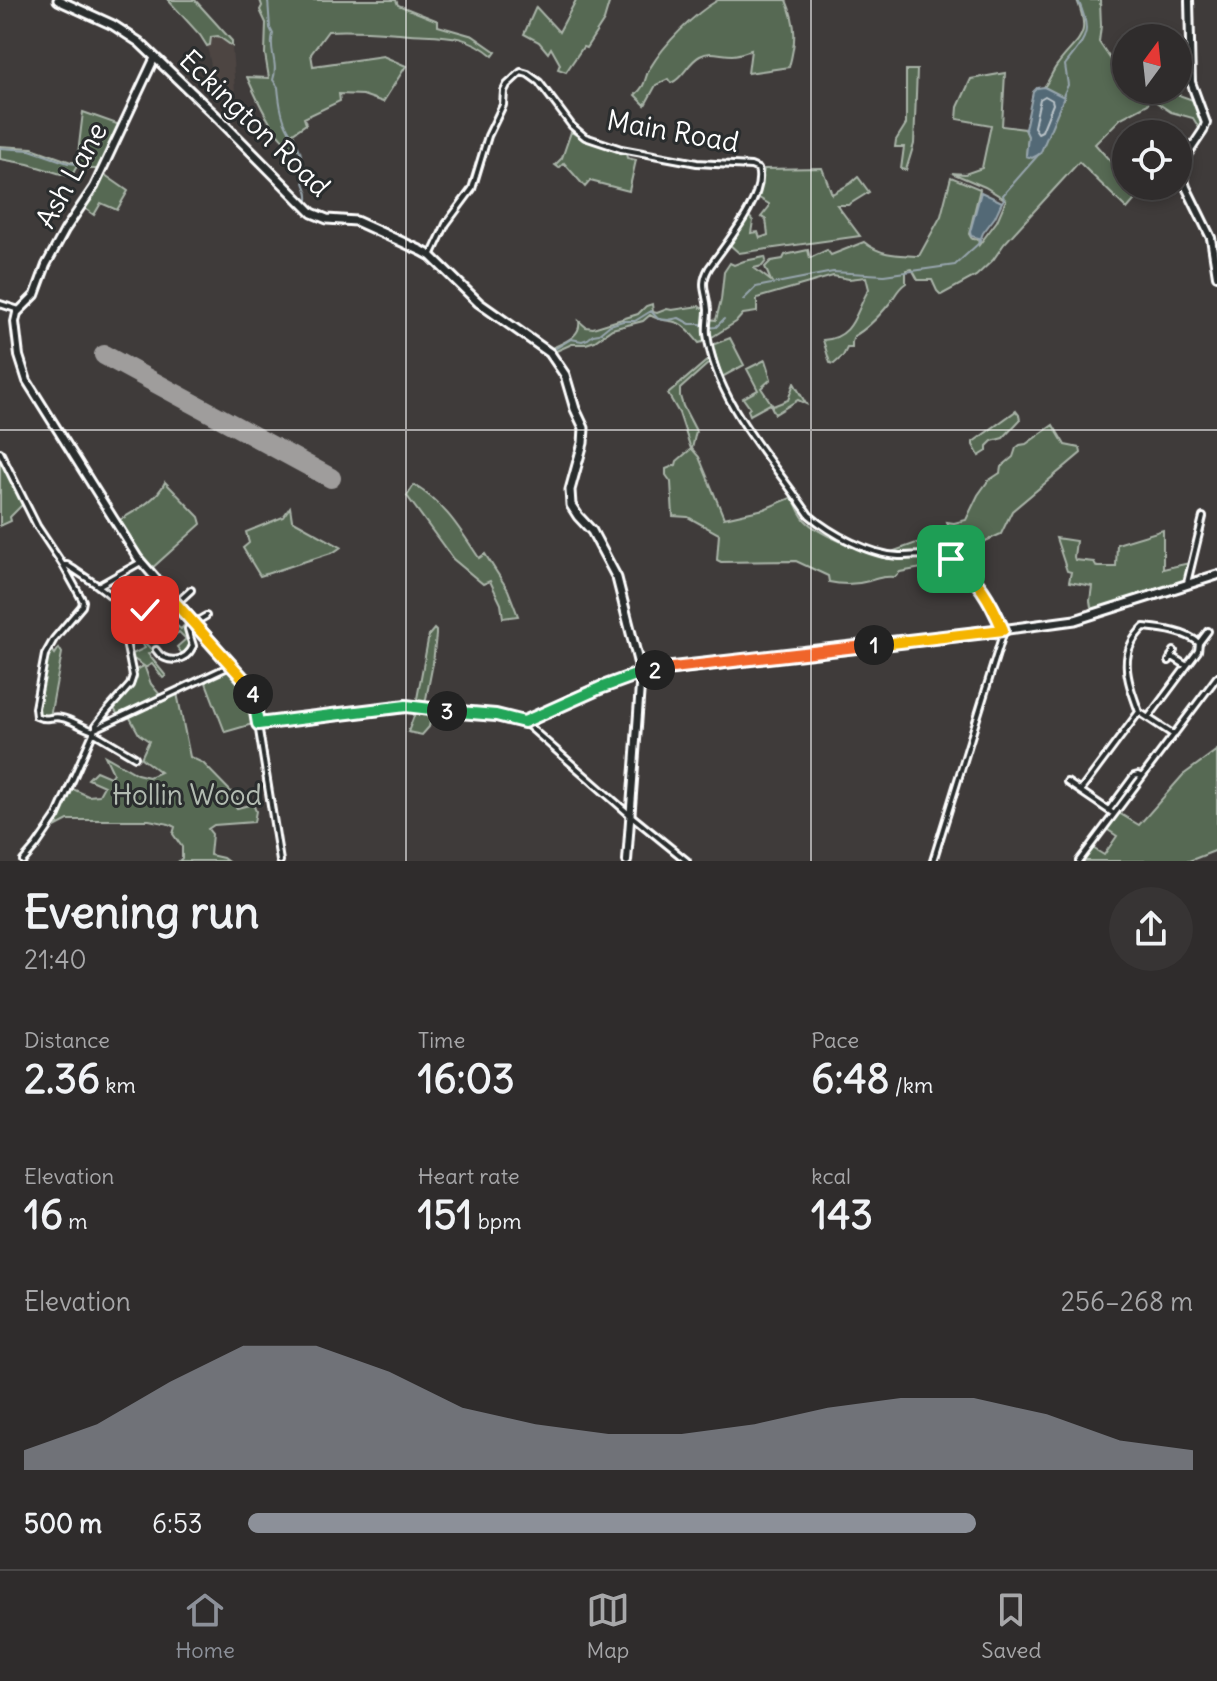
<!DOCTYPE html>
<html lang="en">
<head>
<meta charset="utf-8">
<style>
  body { margin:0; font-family:Delius,sans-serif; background:#373434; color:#f1f3f6; height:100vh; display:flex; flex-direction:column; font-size:30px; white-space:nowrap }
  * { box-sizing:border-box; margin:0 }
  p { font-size:26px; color:#a7a7a9 }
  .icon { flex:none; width:44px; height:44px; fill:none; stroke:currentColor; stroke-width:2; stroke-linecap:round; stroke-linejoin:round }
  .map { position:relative; height:861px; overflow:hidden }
  .drawer { display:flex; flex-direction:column; background:#2f2c2c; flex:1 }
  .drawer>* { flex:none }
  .needle { width:52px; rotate:15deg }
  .tools { position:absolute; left:1112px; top:24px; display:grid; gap:16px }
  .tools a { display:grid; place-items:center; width:80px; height:80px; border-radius:50%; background:#2f2c2c; box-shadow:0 4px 12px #0003,0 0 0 2px #4a4848; font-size:40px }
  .pin { position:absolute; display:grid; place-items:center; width:68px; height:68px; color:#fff; margin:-34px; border-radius:16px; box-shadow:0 4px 12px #0006 }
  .km { position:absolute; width:40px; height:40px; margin:-20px; border-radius:50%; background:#222; color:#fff; font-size:22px; line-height:40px; text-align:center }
  .round { display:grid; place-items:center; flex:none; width:84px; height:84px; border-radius:42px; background:#373434 }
  .headline { display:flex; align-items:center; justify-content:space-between; height:136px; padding:0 24px }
  h1 { font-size:44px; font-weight:700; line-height:60px }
  .figures { display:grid; grid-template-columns:repeat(3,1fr); gap:12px; height:136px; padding:8px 24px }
  .figures div { display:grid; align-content:center }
  .figures b { font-size:40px; font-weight:700 }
  .figures small { font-size:22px; font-weight:400 }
  .figures p { font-size:22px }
  .chart { height:224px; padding:16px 24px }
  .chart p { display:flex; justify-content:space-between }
  .chart svg { width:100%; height:144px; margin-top:8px; fill:#8c9099; opacity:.7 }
  ul { padding:0 24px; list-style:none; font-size:26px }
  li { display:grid; grid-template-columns:128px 96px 1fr; align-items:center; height:60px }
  li i { height:20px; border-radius:10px; background:#8c9099 }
  .tab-bar { display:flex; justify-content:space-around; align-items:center; height:112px; border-top:2px solid #4a4848; background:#2f2c2c; font-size:22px; color:#a7a7a9 }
  .tab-bar a { display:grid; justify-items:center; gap:4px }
  .tab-bar .on { color:#8c9099 }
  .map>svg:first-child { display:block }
  .built { fill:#4d4543 }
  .green { fill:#566953; stroke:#aab4a9; stroke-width:2 }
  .water { fill:#526976; stroke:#97a5ad; stroke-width:2 }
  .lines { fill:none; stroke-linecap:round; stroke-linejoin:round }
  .shore { stroke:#bac3c8; stroke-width:2 }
  .stream { stroke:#97a5ad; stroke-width:2 }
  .runway { stroke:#9f9d9c; stroke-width:20 }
  .minor-casing { stroke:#fff; stroke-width:10 }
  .tertiary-casing { stroke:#fff; stroke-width:12 }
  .secondary-casing { stroke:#fff; stroke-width:13 }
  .minor { stroke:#2a2d2e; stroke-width:4 }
  .tertiary { stroke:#2a2d2e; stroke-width:6 }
  .secondary { stroke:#2a2d2e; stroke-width:7 }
  .split-1-casing { stroke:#fff; stroke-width:16 }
  .split-2-casing { stroke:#fff; stroke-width:16 }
  .split-3-casing { stroke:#fff; stroke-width:16 }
  .split-4-casing { stroke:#fff; stroke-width:16 }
  .split-5-casing { stroke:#fff; stroke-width:16 }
  .split-1 { stroke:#f5b400; stroke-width:10 }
  .split-2 { stroke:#f0652b; stroke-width:10 }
  .split-3 { stroke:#22a559; stroke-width:10 }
  .split-4 { stroke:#22a559; stroke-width:10 }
  .split-5 { stroke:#f5b400; stroke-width:10 }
  .grid { fill:none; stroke:#fff; stroke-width:2; stroke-opacity:0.55 }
  .labels { text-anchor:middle; stroke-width:6; stroke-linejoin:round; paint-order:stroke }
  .street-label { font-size:28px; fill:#fff; stroke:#2a2d2e }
  .park-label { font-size:28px; fill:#b3bcb2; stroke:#2a2d2e }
</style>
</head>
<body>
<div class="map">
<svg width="1217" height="861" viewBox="0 0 1217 861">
  <rect width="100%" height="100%" fill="#3f3b3a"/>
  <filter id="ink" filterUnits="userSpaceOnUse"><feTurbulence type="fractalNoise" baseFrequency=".0125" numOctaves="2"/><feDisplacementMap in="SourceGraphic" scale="16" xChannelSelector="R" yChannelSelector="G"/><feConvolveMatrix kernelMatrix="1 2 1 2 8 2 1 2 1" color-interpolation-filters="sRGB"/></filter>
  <g filter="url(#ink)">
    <!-- built -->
    <path class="built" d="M211,36H218L232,46L235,92L213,75L207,46L210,45Z"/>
    <!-- green -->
    <path class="green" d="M168,0H195L232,41V46L218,36L211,37L210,45L207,46L200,35Z
      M260,0H396L398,5L438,21V26L473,36L496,52L493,56C466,33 443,36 410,34C382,32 356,29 328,31L311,54L313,66L383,56L406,66L383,102L363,95L339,94L340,101L304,118L306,124L293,133L298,149C274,142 257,98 247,77L269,78L265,54L266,23L260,10L262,6Z
      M576,0H610L604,20L586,48L583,47L566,72L558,69L560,64L551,48L548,53L539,42L524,34L536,7L559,32Z
      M718,0H786C797,26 796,41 789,67L748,73L751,50C745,52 739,55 732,55C720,55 711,50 700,56C687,63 684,78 671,83L668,79L656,85L645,105L635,95C648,83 643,80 650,68C665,43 694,14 718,0Z
      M1077,0H1100L1101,26L1099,42L1122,76H1126V90H1165L1193,100C1198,111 1206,118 1201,131L1193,118L1171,112L1150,98L1148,104L1121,118L1095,144L1126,179V186H1133L1140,194L1127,209L1079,162L1004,244L993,260L976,276L941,295L937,291L932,280H918L912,269L906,270V283C897,289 896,295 889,304C880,315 867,329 854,336L852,342V348H847L843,356L834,364L830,363L823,340C855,338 855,311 869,289L866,277L849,279L833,276L757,298V312L743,314L736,322L709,339L710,319L716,320L721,300L724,272L730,263L734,265L744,261L765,257L766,261L762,266L754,268L771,281L765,267L771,261L783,259L785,255L808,250L810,258L827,250L831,255L864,242C881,256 898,255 919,256L941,216L951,177L980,189L969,234C971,239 973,240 978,239L979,245L997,221L1006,200L985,187L952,173L965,174L982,168L991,125L957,119L958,107L971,79L1005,73L1002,126L1025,129L1028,136L1026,156L1064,98L1044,87C1050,80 1052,71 1058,64C1078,37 1092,38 1077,0Z
      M906,70H917L914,144L906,170L901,169L904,147H895L896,140L906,124Z
      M83,112L120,125L99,169H86L77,166L71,177L28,164L0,159V146L32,148L71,162H77Z
      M571,132L581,138L620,152L626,154L627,158L636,160L629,191L590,181L585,187L564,163L559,168L555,165L562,158Z
      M822,168L832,194L851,183L858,177L869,192L848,205H837L860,236L739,253L729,244L748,215L753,221L751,233L758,232L760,238L768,235L766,219L761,217L769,207V204L759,198L764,169Z
      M105,175L128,191L117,210L101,203L94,215L83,207Z
      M652,304L653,312L657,313L667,309L672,310L699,306L701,308H705L704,330L706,341L699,343C693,336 686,326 678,323C667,319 660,322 650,315L643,321L612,329L595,341L586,344H572L554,352L550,349C562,343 582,337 579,321L586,327L593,328L638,314L646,306Z
      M730,338L744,365L722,377L712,345Z
      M710,358V362L680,389V396L683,406L696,431L692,449L699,457L724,518L764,509L793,497C796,505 799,513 805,520C821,537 865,551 888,559L894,551L950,531L947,522L954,523L966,520L978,495L988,481L1000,473L1001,467L1013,457L1016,448L1020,445L1026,444L1053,425L1065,445L1080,448L1081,453L1012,511L1001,534L946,559L963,574L949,573L938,565L900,572L895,577C884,576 879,578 869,581C855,585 842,585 829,582L828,576L796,561L721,562L717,560L719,534L688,517L673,516L671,482L666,475V469L676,465L677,461L691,449L679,413L668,394Z
      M765,360L771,379L761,388L773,406L788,400L794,383L806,404L798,400L775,414L770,404L750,415L748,410L750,408L743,398L758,390L747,369Z
      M1016,411L1019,415L1020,420L1003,438L992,441L987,446V451L979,456L973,445V442Z
      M0,458L23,504L10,517L11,521L0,526Z
      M165,482L199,517L201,524L150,570L140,558L118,521C135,511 157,500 165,482Z
      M414,485C446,505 459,528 479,558L485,554L508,590L518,616L503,618L501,604L490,581L483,584L453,559L407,496Z
      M290,507L292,520L341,547L334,552L260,576L243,548L249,543L246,532L283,517Z
      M1163,530V569L1189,563L1184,583L1092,613L1090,601L1092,586L1069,582L1071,572L1067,571L1056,538L1076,541L1074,557L1075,560L1094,562L1097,567H1116L1117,544Z
      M143,615L158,631L163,632L166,630L164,625L161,623L165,619H168L181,629L186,623L190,648L183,655L177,647L186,639L179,632L171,638L166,633L158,642L152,634L144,642L153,651L148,654L166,676L163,678L152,664L145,668L151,684L161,696L118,715L113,707L135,683L136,677L133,671L144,666L135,660L131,662L130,655L145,648L139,637L128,644C127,635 135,630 134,621Z
      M434,629L436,631V635L433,663L425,704L449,706V708L433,707L429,727L422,735L408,732L418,705L416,704L429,635Z
      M50,648L55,654L59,648L62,653L50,717L37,716V710L45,659Z
      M228,670C250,677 252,703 256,723L225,732L205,680Z
      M177,693L190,757L203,763L238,799L233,803L237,808L253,804L256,811L254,822L214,825L208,829L212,834L210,855L223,858L227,861H179L182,858V847L173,834L175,827L169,824L149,820H68L53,828L71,788L88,796L99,795L104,786L88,779L96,771L110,777L113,773L105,756L137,774L149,777L160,772L141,758L149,741L139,734L129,716Z
      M1217,750V850L1189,861H1082L1091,847L1104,855L1117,836L1105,828L1117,812L1139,825L1183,775Z"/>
    <!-- water -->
    <path class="water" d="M1044,87L1064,97L1040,154L1032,158L1026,156L1028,136L1025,129L1033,92L1037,88Z
      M981,192L1002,202L995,217L983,233L979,243V238L971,236L970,232Z"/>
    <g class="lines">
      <!-- shore -->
      <path class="shore" d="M1045,96L1052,100L1053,104L1042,131L1038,133L1034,127L1040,99Z"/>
      <!-- stream -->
      <path class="stream" d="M268,0L270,28L273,34C268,51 279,62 273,80L278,87C279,99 281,117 288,129C292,136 297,143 300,151C303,161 302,172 304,182C306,190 309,191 308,200
        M1063,96L1068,85L1065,65C1086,37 1093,34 1078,0
        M0,148L30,150L68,163L77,164
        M1002,202L1004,199L1003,195L1039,154
        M743,300L756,287L833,272L884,275L955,265L979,243
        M553,350L571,339L582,341L588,339L593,335L599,334L610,325L623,321H635L651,311L658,319L668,320L679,318L690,324H701L705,328L716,327L724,319"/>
      <!-- runway -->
      <path class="runway" d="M104,355L331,478"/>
      <!-- minor casing -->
      <g class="minor-casing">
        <path id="minor" d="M431,256L446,224L472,189L488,136L503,105L504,91L507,85L521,72L528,74L539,82L572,126L585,137L621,149L697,163L751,166L758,169C767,196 724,246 709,268C699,286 707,292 708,310C708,318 706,326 707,334C717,405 771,458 809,515C831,534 870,555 899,556C915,556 933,553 949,558C970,566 1006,614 1002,637L933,861
          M0,304L19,310
          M0,452L37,526L63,565L83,601L82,606L54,639L45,655L35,708L36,716C48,722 51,715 62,718C70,719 83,728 94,731
          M63,565H67C91,581 120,597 133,624L126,642L133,676L130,685L107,711L96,725V728
          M1187,583L1203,517
          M98,586L141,562
          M178,602L191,590
          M145,610L155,624L161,628
          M130,617L170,597
          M194,623L206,616
          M156,650C166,665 186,662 193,646L188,629L193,622
          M1171,656L1187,666
          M1169,661L1174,651
          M1148,718L1198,651L1199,643L1208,631
          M524,722L629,814L687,861
          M258,724L280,861
          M95,729L232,665
          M93,732L135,757
          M1174,735L1139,712C1128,681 1116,653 1144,627C1162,629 1185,631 1199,643
          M1067,782L1114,814
          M1081,790L1139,712
          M1109,810L1134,776L1138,775L1142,777
          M23,861L36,846L56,817L94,731
          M1079,861L1217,677"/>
      </g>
      <!-- tertiary casing -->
      <g class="tertiary-casing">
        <path id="tertiary" d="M1189,0L1191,82L1206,123L1203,131L1187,155L1181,170L1186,187L1211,238L1217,276
          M155,57L94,187L65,230L46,265L35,295L17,313L15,322L19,356L27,381L138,558L249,685L252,692L258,724L414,706L496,715L524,722L536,718L570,700L641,673L627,861"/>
      </g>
      <!-- secondary casing -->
      <g class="secondary-casing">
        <path id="secondary" d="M58,0L113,25L139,42L216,116L312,213L327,219L356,221L422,251L431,256L479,303L550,353L565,375L575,409L584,428L583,443L570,490L571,505L578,516L592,531L617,578L641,673L978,633L1075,620L1217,575"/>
      </g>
      <!-- minor -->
      <use href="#minor" class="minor"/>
      <!-- tertiary -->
      <use href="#tertiary" class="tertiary"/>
      <!-- secondary -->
      <use href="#secondary" class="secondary"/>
    </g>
  </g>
  <g class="lines" filter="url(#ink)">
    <!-- split-1 casing -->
    <g class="split-1-casing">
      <path id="split-1" d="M874,645L1003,630C991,601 977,576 951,559"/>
    </g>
    <!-- split-2 casing -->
    <g class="split-2-casing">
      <path id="split-2" d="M655,670L874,645"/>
    </g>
    <!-- split-3 casing -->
    <g class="split-3-casing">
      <path id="split-3" d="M447,711L496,715L524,722L600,688L641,673L655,670"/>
    </g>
    <!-- split-4 casing -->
    <g class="split-4-casing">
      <path id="split-4" d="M253,694L258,724L406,706L447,711"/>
    </g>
    <!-- split-5 casing -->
    <g class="split-5-casing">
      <path id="split-5" d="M145,610L170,597L249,685L253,694"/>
    </g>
    <!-- split-1 -->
    <use href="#split-1" class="split-1"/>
    <!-- split-2 -->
    <use href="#split-2" class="split-2"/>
    <!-- split-3 -->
    <use href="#split-3" class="split-3"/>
    <!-- split-4 -->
    <use href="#split-4" class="split-4"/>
    <!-- split-5 -->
    <use href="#split-5" class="split-5"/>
  </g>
  <!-- grid -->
  <path class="grid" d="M406,0V861M811,0V861M0,430H1217"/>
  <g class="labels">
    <!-- street labels -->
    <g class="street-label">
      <text transform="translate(255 123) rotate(44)" y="10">Eckington Road</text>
      <text transform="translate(673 131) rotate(10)" y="10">Main Road</text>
      <text transform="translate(71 175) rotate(-61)" y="10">Ash Lane</text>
    </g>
    <!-- park labels -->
    <g class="park-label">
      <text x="187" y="805">Hollin Wood</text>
    </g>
  </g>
</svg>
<div class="tools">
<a><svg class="needle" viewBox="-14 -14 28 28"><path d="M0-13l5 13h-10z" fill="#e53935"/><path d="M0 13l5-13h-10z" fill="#a7a7a9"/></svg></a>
<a><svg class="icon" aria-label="locate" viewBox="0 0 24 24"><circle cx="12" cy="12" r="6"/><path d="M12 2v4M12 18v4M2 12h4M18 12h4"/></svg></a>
</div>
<div class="pin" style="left:951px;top:559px;background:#1e9e55"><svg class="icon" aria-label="arrive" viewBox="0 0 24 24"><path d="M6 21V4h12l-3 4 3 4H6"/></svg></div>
<div class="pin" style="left:145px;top:610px;background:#d93025"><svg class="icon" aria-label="check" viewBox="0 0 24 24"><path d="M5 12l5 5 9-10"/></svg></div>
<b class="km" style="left:874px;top:645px">1</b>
<b class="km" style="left:655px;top:670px">2</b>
<b class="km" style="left:447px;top:711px">3</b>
<b class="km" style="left:253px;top:694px">4</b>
</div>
<section class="drawer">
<div class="headline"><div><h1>Evening run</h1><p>21:40</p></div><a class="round"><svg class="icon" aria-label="share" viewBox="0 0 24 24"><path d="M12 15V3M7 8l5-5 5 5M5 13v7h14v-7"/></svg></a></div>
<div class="figures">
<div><p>Distance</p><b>2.36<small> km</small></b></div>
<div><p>Time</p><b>16:03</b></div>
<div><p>Pace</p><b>6:48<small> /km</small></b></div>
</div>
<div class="figures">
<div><p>Elevation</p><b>16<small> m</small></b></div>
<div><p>Heart rate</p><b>151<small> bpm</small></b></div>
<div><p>kcal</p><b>143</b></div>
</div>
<div class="chart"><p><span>Elevation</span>256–268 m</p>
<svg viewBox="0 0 160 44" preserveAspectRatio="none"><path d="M0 44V38L10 30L20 17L30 6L40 6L50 14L60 25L70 30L80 33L90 33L100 30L110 25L120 22L130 22L140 27L150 35L160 38V44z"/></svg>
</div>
<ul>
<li><b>500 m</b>6:53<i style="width:77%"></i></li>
</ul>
</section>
<nav class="tab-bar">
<a class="on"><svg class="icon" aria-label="home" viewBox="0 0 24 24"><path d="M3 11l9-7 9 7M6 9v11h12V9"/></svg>Home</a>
<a><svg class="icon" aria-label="map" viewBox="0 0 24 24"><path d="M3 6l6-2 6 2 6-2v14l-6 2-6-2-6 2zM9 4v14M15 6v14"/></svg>Map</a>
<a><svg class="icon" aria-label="saved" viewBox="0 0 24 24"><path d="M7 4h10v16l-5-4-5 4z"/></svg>Saved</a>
</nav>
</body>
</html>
